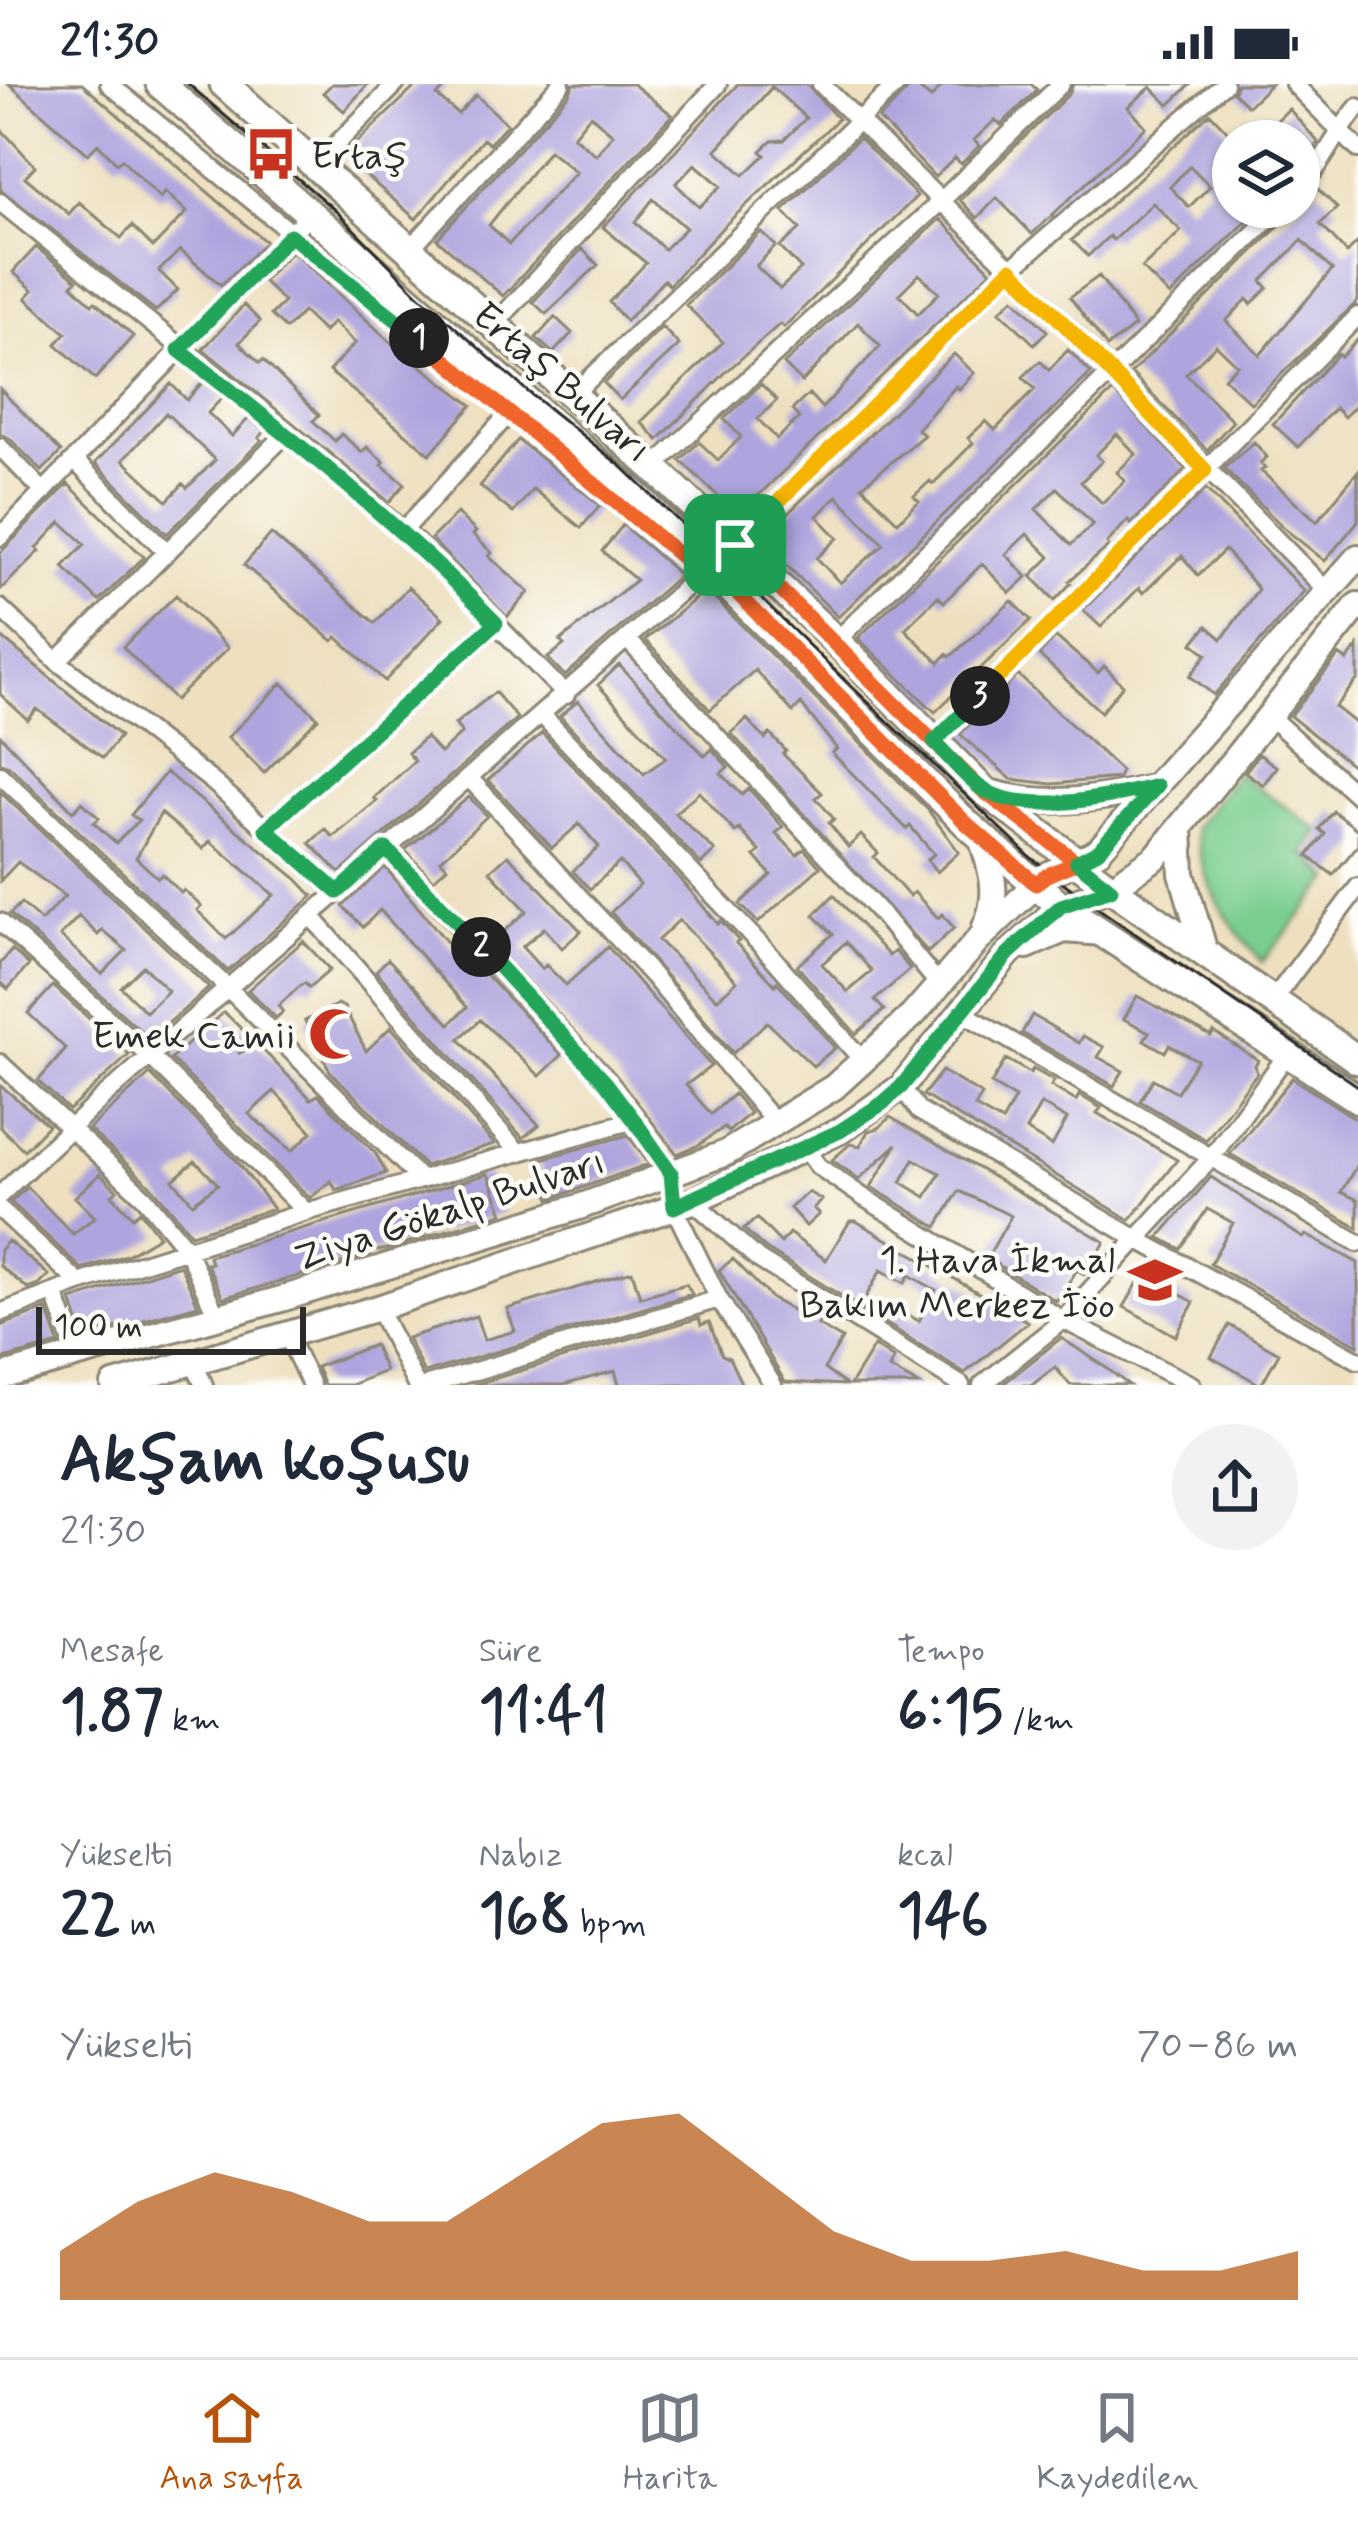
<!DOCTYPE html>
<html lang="tr">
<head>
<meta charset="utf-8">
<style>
  body { margin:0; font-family:Mynerve,sans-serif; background:#f2f2f3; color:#1f2937; height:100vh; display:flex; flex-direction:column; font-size:45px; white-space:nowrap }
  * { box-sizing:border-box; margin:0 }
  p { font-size:39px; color:#747a83 }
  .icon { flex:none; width:66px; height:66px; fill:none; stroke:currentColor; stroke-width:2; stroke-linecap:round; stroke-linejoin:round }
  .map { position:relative; height:1301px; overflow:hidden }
  .details { display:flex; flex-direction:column; background:#fff; flex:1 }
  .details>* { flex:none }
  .tools { position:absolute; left:1212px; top:36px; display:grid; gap:24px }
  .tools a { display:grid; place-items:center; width:108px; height:108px; border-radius:50%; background:#fff; box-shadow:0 3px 9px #0004; font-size:60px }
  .scale { position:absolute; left:36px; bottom:30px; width:270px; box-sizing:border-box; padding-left:12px; border:6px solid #2b2b2b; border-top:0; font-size:33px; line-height:42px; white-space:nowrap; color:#2b2b2b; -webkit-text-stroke:9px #fdfcf7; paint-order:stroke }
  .pin { position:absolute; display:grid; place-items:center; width:102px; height:102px; color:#fff; margin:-51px; border-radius:24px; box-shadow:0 6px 18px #0006 }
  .km { position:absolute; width:60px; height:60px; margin:-30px; border-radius:50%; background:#222; color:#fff; font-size:33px; line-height:60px; text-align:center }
  .round { display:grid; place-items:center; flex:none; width:126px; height:126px; border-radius:63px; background:#f2f2f3 }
  .overview { display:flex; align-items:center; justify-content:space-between; height:204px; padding:0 60px }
  h1 { font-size:66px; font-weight:700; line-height:90px }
  .stats { display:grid; grid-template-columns:repeat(3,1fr); gap:18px; height:204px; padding:12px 60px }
  .stats div { display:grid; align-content:center }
  .stats b { font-size:60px; font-weight:700 }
  .stats small { font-size:33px; font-weight:400 }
  .stats p { font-size:33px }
  .chart { height:336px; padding:24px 60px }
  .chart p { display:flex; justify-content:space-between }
  .chart svg { width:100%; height:216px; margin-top:12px; fill:#b45309; opacity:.7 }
  .status { display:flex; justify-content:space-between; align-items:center; height:84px; padding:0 60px; background:#fff; direction:ltr }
  .status svg { height:33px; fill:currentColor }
  .menu { display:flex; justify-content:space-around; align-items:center; height:168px; border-top:3px solid #e0e1e3; background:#fff; font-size:33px; color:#747a83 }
  .menu a { display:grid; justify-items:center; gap:6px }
  .menu .current { color:#b45309 }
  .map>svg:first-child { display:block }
  .green { fill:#7acd90; stroke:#527c5e; stroke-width:3 }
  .building { fill:#aea4de; fill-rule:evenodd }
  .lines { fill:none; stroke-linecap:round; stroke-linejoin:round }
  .minor-casing { stroke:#8c8675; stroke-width:22 }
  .secondary-casing { stroke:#8c8675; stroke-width:30 }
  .primary-casing { stroke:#8c8675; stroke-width:33 }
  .minor { stroke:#fff; stroke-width:16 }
  .secondary { stroke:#fff; stroke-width:24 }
  .primary { stroke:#fff; stroke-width:27 }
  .tram { stroke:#2b2b2b; stroke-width:3 }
  .split-1-casing { stroke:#fff; stroke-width:24 }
  .split-2-casing { stroke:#fff; stroke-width:24 }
  .split-3-casing { stroke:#fff; stroke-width:24 }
  .split-4-casing { stroke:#fff; stroke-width:24 }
  .split-1 { stroke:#f0652b; stroke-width:15 }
  .split-2 { stroke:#22a559; stroke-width:15 }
  .split-3 { stroke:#22a559; stroke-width:15 }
  .split-4 { stroke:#f5b400; stroke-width:15 }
  .labels { text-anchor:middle; stroke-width:9; stroke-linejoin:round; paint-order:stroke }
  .poi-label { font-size:39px; fill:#2b2b2b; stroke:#fdfcf7; text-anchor:end }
  .street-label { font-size:39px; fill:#2b2b2b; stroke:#fdfcf7 }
</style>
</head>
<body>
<div class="status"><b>21:30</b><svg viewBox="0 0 49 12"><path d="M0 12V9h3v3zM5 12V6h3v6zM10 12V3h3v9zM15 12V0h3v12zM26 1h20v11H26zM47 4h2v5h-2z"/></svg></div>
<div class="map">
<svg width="1358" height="1301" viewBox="0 0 1358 1301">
  <rect width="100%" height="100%" fill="#fdfcf7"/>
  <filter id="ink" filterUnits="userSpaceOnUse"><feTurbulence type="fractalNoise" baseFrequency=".00833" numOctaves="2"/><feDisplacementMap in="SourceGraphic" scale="24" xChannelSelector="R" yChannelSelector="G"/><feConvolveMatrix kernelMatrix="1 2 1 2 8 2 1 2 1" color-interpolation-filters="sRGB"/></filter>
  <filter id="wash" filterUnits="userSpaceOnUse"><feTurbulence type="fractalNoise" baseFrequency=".004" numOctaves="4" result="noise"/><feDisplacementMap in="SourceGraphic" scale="48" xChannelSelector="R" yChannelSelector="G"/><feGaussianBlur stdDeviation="2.7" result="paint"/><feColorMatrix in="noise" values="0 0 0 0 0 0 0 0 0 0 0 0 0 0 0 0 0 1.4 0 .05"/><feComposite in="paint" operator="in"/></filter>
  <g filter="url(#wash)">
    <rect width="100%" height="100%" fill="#eee0bf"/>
    <!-- green -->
    <path class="green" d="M1238,690L1320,747L1303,769L1331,795L1262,878C1227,839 1200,797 1195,743Z"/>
    <g id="blocks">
      <!-- building -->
      <path class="building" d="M9,0H82L266,158L221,201L180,166L159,187L178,206L156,227L0,105V44L35,82L25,93L69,130L79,118L121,154L132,142L153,163L187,128L165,108L160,114L122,75L117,79L98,60L88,70Z
        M332,0H368L344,27L323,9Z
        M418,0H448L437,12L458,30L476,11L507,40L489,60L483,55L416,135L343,72Z
        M573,0H633L672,31L503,212L437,155L570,9ZM590,31L613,50L596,71L573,52ZM549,66L576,88L509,160L489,141Z
        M738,0H806L838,35L723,143L669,201L664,196L626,237L609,218L646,179L603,143ZM772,3L806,34L784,56L772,57L761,67L765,71L744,91L716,66ZM695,80L721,102L699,123L676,100ZM653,115L686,144L664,165L635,138Z
        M913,0L931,14L944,0H1031L1037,6L1001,41L995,36L974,56L979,62L961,80L955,74L935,93L879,35Z
        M1073,0H1191L1169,21L1151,3L1128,23L1146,43L1032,150L997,114L977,134L960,116L1070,9Z
        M1237,0H1271L1248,22L1233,8Z
        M1289,25L1318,58L1299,86V57H1255Z
        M1210,29L1233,53V123H1261L1170,212L1142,184L1181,147L1153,119L1113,156L1109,152L1088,172L1072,156ZM1190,82L1210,102L1189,123L1170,103Z
        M859,54L917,112L784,243L780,240L727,287L658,356L641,338L723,258L686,221L761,148L776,162L756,182L780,205L801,185L780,163L800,145L783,127Z
        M1317,104L1337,124L1320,140L1347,169L1358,158V217L1251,319L1224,294L1237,281L1216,261L1186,290L1233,337L1207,366L1131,289ZM1302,156L1332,186L1260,271L1226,237L1247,215L1251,220L1268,204L1262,197Z
        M940,135L991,187L738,431L680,376L699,358L718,376L741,353L724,335L761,300L777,316L758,335L777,355L799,334L792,326L809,310L822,324L880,262L858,239L802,298L784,280ZM919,190L939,209L918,230L899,210Z
        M36,163L77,196L72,201L92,220L95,218L133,252L95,295L56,260L66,249L26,214L33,206L13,188Z
        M582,165L598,181L546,230L533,218Z
        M292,167L394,261L472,321L430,370L329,287L355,259L333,238L324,248L303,228L286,245L271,231L284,218L263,197Z
        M1099,192L1135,242L1107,263L1070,213Z
        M1014,214L1047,247L1034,260L1000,227Z
        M244,221L260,237L239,259L260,279L263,276L319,331L313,337L335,357L341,350L362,368L367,363L384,378L382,381L405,400L389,418L203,265Z
        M555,233L572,249L553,269L536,254Z
        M662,243L679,261L620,316L604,299Z
        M1358,255V319L1344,333L1335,324L1298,363L1273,340L1338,270L1341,273Z
        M1068,266L1091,289L838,533L761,455L954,270L974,289L959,305L956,302L917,345L924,351L862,402L898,438L919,417L914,412L930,397L933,400L973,359L968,354L986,337L995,346L1035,305L1023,293L1040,277L1049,286ZM837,412L884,460L840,499L817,474L838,454L817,432Z
        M203,298L223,313L208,329L232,352L249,334L265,347L259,354L262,356L167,450L95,379L171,300L187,316ZM166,329L215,376L187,404L183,400L167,417L123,376Z
        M0,305L61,368L42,387L9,354L0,350Z
        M1113,307L1186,385L1131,440L1128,436L1107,459L1109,462L1069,497L1071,499L1055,516L1031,492L1050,473L1027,450L1006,470L1027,493L1010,509L982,480L944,518L938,512L905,545L939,579L947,570L950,573L1012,517L1031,536L935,628L858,554ZM1117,350L1136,370L1117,388L1125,397L1102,419L1081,398L1102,377L1096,371ZM1057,404L1093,440L1071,461L1036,425Z
        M518,356L600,421L581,444L533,405L513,429L480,402Z
        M1254,358L1267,373L1260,379L1265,384L1261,387L1317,437L1358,387V437L1325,477L1286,446L1224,384Z
        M68,400L144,473L99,517L63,483L85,460L61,438L37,464L40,467L0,506V469Z
        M1206,405L1304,507L1214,611L1190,592L1207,570L1193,559L1207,542L1222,555L1258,505L1225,466L1198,491L1182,472L1143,509L1139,504L1101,543L1083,526Z
        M457,429L476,448L473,451L492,469L489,472L529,508L507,533L431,455Z
        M623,441L680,491L565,592L548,574L564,561L560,557L636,496L602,467Z
        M271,450L375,539L408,503L443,534L385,597L337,553L333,557L244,481Z
        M706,506L928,726L959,768L937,788L927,776L934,770L910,742L907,745L832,669L837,665L801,620L793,628L755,586L710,626L645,556Z
        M176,511L228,564L175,616L123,563Z
        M0,552L120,652L103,674L37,625L28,636L0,610Z
        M1056,553L1098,589L1104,582L1123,601L1101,628L1039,571Z
        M1358,562V595L1335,623L1358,641V686L1290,632L1339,571L1347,577Z
        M619,581L705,672L712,665L728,683L721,689L742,711L749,705L783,743L776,749L797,771L804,765L820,783L758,839L740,820L771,791L755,772L760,767L739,745L735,748L699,708L675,729L715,767L701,780L560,632L578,617L644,690L666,674L598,601Z
        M1018,591L1121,687L1118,694L1052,700L1011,695L960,650Z
        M282,599L318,634L264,689L228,653Z
        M495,608L517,634L340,789L310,759L325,745L333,753L377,717L374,714L415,677L408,669L426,653L440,669L462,649L455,640Z
        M747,635L765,655L770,650L786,667L783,670L822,709L816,714L834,735L829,739L848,763L861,751L878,769L874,773L909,812L914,808L938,834L942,830L954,844L928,868L731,649Z
        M542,649L682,797L718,840L721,837L739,857L736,859L775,901L777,898L835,964L813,982L767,938L733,969L611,828L640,801L620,778L590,805L573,787L599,763L579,740L552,764L488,696ZM679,836L737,897L717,915L658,856Z
        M0,651L73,727L82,718L99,734L94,739L116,759L139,736L131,731L166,688L297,795L313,812L228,887L9,682L0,679ZM161,729L203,765L210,757L274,811L226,855L197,826L201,822L184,806L181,809L162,790L158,794L136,774Z
        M1259,670L1277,683L1263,701L1245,688Z
        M0,708L209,904L150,955L10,830L21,819L41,837L65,812L18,778L0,797ZM79,832L98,851L102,846L126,866L102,890L60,852ZM143,882L168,907L146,928L121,903Z
        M469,713L487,732L441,776L447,783L433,796L405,766Z
        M1333,727L1358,746V761L1333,791L1308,772L1325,750L1319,745Z
        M508,771L581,847L562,864L544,844L522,863L542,885L546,881L566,901L608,863L711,982L686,1001L711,1030L734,1010L750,1029L728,1048L724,1043L699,1061L677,1070L615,990L491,859L527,827L490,787Z
        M385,783L450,862L468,880L472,876L562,971L540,992L480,936L459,955L539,1041L523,1054L376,887L388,875L450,940L467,923L380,826L363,843L343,822Z
        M834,811L889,872L895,867L910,885L875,916L884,926L856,950L797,882L833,850L814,831ZM846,858L872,887L848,908L822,880Z
        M303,857L330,886L309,904L305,899L300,902L278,922L283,928L276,934L248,906Z
        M12,866L29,881L8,905L0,898V880Z
        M53,902L129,971L69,1026L38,997L66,965L28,929Z
        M1137,912L1211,952L1214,948L1258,976L1255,981L1257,989L1206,1056L1140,1017L1153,995L1177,1008L1197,976L1169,961L1165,968L1144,956L1149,948L1124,935Z
        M338,920L344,923L366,967L391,943L494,1060L425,1082L330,987L305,937Z
        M224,928L253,956L238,970L257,960L311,1015L318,1011L376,1070L386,1089L336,1106L331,1097L310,1114L171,975ZM274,1007L312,1048L292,1067L249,1030Z
        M1032,931L1079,959L1083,952L1104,963L1098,973L1123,987L1114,1002L1022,949Z
        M1006,975L1030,989L1033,985L1054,997L1051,1002L1076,1017L1079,1011L1101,1024L1097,1029L1177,1076L1130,1136L923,1011L942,987L982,1011L975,1023L1002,1038L1015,1014L991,1000ZM1041,1020L1067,1035L1052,1062L1026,1046Z
        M150,990L237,1077L273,1125L191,1150L154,1105L89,1045ZM195,1077L218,1100L193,1119L173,1096Z
        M1292,994L1358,1036V1079L1341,1108L1358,1116V1144L1230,1070Z
        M0,1001L48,1041L24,1066L0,1043Z
        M890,1033L1105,1158L1096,1173L1084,1190L1077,1186L1056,1217L987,1174L1011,1132L959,1107L937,1143L871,1103L897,1060L859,1095L832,1076L850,1060L860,1062L868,1047L879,1044ZM914,1075L940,1089L926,1113L901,1098Z
        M628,1051L649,1080L550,1115L538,1076Z
        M100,1090L117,1106L112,1111L133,1133L140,1127L159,1152L127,1171L82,1185L11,1118L27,1103L73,1150L95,1133L75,1113Z
        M488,1090L503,1129L387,1165L358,1170L359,1174L223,1214L207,1180L211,1179L209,1172Z
        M1211,1093L1303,1154L1306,1151L1358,1179V1261L1210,1180L1233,1139L1207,1125L1181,1165L1159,1153Z
        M808,1108L822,1116L813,1124L819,1130L806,1142L790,1124Z
        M757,1134L781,1159L789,1149L826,1176L850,1137H856L1028,1238L965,1289L766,1165L744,1145ZM881,1186L905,1199L909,1191L936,1206L919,1237L895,1224L891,1231L864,1216Z
        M8,1157L49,1191L39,1201L28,1205L0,1182V1166Z
        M733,1175L772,1215L798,1229L804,1218L824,1231L818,1241L842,1255L824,1285L846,1301L785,1298L719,1186Z
        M180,1181L198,1221L83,1253L71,1216Z
        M632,1187L640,1213L686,1200L692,1210L424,1289L407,1254L476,1232L484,1256L515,1247L507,1225Z
        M1143,1190L1194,1218L1176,1252L1124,1223Z
        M47,1225L59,1260L0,1276V1242Z
        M699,1234L701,1241L709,1238L722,1271L729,1274L742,1301H619L615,1287L563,1301H473Z
        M1229,1241L1279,1269L1261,1301L1211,1273Z
        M1061,1254L1104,1282L1129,1301H1070L1055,1283L1032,1301H1002Z
        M374,1261L385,1287L351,1301H324L316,1283Z
        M874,1262L894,1275L889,1284L919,1301H850Z"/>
    </g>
  </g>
  <g filter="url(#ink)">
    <use href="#blocks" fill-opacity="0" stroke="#8c8675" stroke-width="3"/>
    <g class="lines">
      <!-- minor casing -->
      <g class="minor-casing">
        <path id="minor" d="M109,0L511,328L677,469
          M821,0L1011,185L1329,509
          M1294,0L1358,65
          M316,81L396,0
          M1299,105C1324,80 1335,49 1358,23
          M0,118L321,376L416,458L566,611
          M409,166L561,0
          M495,240L718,0
          M574,310L897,0
          M0,363L44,408
          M74,376L167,468
          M653,383L941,117L1061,0
          M403,447L515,323
          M0,453L311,129
          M735,461L1011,185L1224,0
          M0,524L57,577L213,698L337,808
          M627,555L882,831L940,902
          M836,557L1281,123
          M57,577L287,349
          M542,631L774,875L863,977
          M1270,633L1358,712
          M934,658L1358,232
          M0,691L229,905L421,1096
          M470,695L652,891L775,1039
          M266,745L496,539
          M386,765L606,999L671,1089L674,1123L681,1138L719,1215L773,1301
          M311,832L519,1069
          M0,838L151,973L306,1128
          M1273,916L1358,803
          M963,929L1358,1159
          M0,979L145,1114L186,1164L217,1232
          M901,1003L919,1027L1137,1155L1358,1276
          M804,1063L818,1082L863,1113L1063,1236L1192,1301
          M0,1111L100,1016L710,482
          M693,1117L758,1175L961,1301
          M0,1125L79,1199
          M55,1210L77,1273
          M378,1224L416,1301
          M0,1229L79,1199L306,1128L634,1036
          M287,1251L311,1301
          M192,1276L204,1301
          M428,1301L719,1215
          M982,1301L1063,1236L1210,1075L1289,968"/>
      </g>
      <!-- secondary casing -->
      <g class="secondary-casing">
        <path id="secondary" d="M989,708C1045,724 1099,716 1155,703
          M1180,744L1182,790L1205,868
          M980,751C991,784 1001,810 985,843
          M1027,862L1064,846L1103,849
          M0,1293L281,1215L579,1123L726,1069L834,1003L913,931L981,853L1045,792L1098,767L1358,473
          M114,1301L378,1224L693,1117L840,1047L901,1003L1008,870L1061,822L1111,804L1156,773L1358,521"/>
      </g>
      <!-- primary casing -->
      <g class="primary-casing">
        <path id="primary" d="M160,0L642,417L966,739L1061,822L1358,1015
          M224,0L653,383L836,557L983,706L1111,804L1358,976"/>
      </g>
      <!-- minor -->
      <use href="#minor" class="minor"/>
      <!-- secondary -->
      <use href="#secondary" class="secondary"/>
      <!-- primary -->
      <use href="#primary" class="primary"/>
      <!-- tram -->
      <path class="tram" d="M188,0L337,128L417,209L527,307L622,383L1029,772L1083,814L1358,1002"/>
    </g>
  </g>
  <g class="lines" filter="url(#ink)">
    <!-- split-1 casing -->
    <g class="split-1-casing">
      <path id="split-1" d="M419,254L701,489L710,482L966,739L1036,800L1045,792L1077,778L982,706L735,461"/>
    </g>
    <!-- split-2 casing -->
    <g class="split-2-casing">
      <path id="split-2" d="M419,254L290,151L179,266C291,353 397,438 496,539L266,745L338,808L386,765L481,863"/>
    </g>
    <!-- split-3 casing -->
    <g class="split-3-casing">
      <path id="split-3" d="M481,863L606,999L634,1036L671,1089L674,1123L840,1047L883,1019L901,1003L1008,870L1061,822L1111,805L1077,778L1098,767L1157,702C1111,713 1024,733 981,704C964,693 949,672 934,658L980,612"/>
    </g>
    <!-- split-4 casing -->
    <g class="split-4-casing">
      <path id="split-4" d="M735,461L1011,185L1205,386L980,612"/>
    </g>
    <!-- split-1 -->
    <use href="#split-1" class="split-1"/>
    <!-- split-2 -->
    <use href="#split-2" class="split-2"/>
    <!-- split-3 -->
    <use href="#split-3" class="split-3"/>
    <!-- split-4 -->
    <use href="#split-4" class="split-4"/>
  </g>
  <!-- icons -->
  <defs>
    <g id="bus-bare" transform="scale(4.14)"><path d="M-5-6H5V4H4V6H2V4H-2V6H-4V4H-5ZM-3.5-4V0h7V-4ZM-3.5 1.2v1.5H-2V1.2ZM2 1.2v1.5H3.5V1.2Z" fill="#c8321e" stroke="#fdfcf7" stroke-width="2.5" paint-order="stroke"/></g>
    <g id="mosque-bare" transform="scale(4.14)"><path d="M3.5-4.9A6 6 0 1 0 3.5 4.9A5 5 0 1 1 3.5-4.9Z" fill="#c8321e" stroke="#fdfcf7" stroke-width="2.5" paint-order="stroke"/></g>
    <g id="school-bare" transform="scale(4.14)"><path d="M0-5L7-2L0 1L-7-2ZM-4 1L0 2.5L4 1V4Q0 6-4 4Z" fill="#c8321e" stroke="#fdfcf7" stroke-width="2.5" paint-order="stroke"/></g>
  </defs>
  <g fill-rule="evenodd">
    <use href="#bus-bare" x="271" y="70"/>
    <use href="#mosque-bare" x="335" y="950"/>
    <use href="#school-bare" x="1155" y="1196"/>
  </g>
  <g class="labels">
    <!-- poi labels -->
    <g class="poi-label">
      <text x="311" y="84" text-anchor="start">Ertaş</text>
      <text x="295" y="964">Emek Camii</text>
      <text x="1115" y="1188">1. Hava İkmal<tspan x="1115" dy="45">Bakım Merkez İöo</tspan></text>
    </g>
    <!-- street labels -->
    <g class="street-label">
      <text transform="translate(563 297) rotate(41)" y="14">Ertaş Bulvarı</text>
      <text transform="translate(449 1124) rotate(-18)" y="14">Ziya Gökalp Bulvarı</text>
    </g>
  </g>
</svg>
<div class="tools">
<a><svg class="icon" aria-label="layers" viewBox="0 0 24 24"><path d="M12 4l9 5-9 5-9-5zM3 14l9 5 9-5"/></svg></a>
</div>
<div class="scale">100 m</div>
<div class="pin" style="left:735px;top:461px;background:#1e9e55"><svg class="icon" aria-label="arrive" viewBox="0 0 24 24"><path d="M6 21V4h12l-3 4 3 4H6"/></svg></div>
<b class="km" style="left:419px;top:254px">1</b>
<b class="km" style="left:481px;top:863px">2</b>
<b class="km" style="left:980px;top:612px">3</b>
</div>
<section class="details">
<div class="overview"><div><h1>Akşam koşusu</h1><p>21:30</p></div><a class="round"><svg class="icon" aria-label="share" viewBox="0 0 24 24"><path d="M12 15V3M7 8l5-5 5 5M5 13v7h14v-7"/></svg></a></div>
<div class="stats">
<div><p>Mesafe</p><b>1.87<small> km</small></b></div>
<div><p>Süre</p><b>11:41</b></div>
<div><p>Tempo</p><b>6:15<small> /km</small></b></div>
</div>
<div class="stats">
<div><p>Yükselti</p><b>22<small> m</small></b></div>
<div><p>Nabız</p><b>168<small> bpm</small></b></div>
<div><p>kcal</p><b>146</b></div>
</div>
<div class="chart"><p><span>Yükselti</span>70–86 m</p>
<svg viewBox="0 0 160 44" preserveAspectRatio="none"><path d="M0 44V34L10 24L20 18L30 22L40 28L50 28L60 18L70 8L80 6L90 18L100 30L110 36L120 36L130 34L140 38L150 38L160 34V44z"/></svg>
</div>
</section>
<nav class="menu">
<a class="current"><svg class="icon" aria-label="home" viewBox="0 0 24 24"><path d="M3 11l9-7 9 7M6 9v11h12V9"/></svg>Ana sayfa</a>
<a><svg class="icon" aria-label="map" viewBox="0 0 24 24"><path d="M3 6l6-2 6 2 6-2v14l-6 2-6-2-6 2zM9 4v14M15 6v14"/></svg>Harita</a>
<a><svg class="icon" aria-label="saved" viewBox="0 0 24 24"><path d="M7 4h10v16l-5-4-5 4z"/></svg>Kaydedilen</a>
</nav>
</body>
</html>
